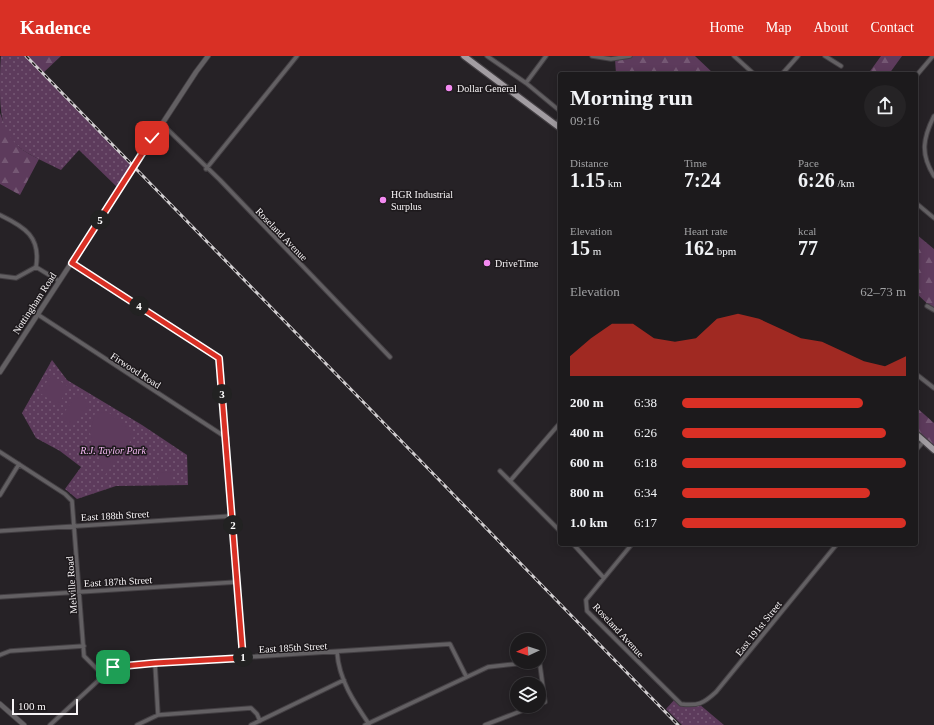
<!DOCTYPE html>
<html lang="en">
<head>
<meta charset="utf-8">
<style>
  body { margin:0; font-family:"Times New Roman",serif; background:#252325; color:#f1f3f6; height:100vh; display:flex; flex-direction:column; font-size:15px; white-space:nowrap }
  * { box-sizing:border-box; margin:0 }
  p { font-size:13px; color:#a0a1a3 }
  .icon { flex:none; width:22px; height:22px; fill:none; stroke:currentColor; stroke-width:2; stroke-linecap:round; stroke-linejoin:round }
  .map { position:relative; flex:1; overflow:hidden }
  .sheet { position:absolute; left:558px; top:16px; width:360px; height:474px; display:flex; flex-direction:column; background:#1c1a1c; border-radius:4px; box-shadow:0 2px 10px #0003,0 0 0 1px #3a383b }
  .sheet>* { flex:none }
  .needle { width:26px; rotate:266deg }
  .fabs { position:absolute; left:510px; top:577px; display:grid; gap:8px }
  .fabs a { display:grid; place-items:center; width:36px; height:36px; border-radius:50%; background:#1c1a1c; box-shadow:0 2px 10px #0003,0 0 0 1px #3a383b; font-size:20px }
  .scale { position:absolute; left:12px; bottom:10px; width:66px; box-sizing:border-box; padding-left:4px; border:2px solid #f7f4f6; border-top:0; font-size:11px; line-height:14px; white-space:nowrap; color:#f7f4f6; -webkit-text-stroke:3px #1d191c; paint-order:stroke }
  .pin { position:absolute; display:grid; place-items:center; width:34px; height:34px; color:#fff; margin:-17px; border-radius:8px; box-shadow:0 2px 6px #0006 }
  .km { position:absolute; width:20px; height:20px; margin:-10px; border-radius:50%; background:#222; color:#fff; font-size:11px; line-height:20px; text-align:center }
  .round { display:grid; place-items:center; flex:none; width:42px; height:42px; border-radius:21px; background:#252325 }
  .headline { display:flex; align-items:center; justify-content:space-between; height:68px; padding:0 12px }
  h1 { font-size:22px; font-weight:700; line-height:30px }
  .figures { display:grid; grid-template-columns:repeat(3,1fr); gap:6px; height:68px; padding:4px 12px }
  .figures div { display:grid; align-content:center }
  .figures b { font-size:20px; font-weight:700 }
  .figures small { font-size:11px; font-weight:400 }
  .figures p { font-size:11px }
  .chart { height:112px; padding:8px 12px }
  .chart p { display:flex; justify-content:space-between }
  .chart svg { width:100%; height:72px; margin-top:4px; fill:#d93025; opacity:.7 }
  ul { padding:0 12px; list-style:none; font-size:13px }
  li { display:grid; grid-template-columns:64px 48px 1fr; align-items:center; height:30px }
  li i { height:10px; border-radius:5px; background:#d93025 }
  header { display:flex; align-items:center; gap:24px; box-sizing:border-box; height:56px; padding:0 20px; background:#d93025; color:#fff }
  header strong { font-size:19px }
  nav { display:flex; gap:22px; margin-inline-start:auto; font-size:14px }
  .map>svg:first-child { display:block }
  .grass { fill:url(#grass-dots) }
  .forest { fill:url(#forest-firs) }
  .pitch { fill:#5d3b5c }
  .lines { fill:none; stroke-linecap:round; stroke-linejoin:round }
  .minor-casing { stroke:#433f43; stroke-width:5.5 }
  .tertiary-casing { stroke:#433f43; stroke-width:6 }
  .primary-casing { stroke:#433f43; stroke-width:8 }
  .minor { stroke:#636063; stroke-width:3.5 }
  .tertiary { stroke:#636063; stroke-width:4.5 }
  .primary { stroke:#a29da2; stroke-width:5.5 }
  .rail-casing { stroke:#d0cdcf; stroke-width:3 }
  .rail { stroke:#1d191c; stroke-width:1.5; stroke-dasharray:4.5; stroke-linecap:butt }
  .route-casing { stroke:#fff; stroke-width:8 }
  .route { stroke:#d93025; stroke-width:5 }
  .poi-dot { fill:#f38af1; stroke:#1d191c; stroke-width:1.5 }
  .labels { text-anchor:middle; stroke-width:3; stroke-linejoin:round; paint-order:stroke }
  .poi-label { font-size:10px; fill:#f7f4f6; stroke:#1d191c; text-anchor:start }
  .street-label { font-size:10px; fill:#f7f4f6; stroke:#1d191c }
  .park-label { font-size:10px; font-style:italic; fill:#f7bbf5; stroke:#1d191c }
</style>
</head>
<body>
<header>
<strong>Kadence</strong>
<nav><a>Home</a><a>Map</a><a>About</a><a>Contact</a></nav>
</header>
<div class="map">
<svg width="934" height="669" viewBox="0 0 934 669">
  <defs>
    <pattern id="grass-dots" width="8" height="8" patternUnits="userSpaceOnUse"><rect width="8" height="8" fill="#5d3b5c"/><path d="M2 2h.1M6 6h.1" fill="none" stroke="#755874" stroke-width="1.8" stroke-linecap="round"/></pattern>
    <pattern id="forest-firs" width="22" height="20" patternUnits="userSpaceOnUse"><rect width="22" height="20" fill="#5d3b5c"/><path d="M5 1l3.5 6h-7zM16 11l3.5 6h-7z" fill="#755874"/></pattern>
  </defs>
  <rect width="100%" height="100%" fill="#262226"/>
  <!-- grass -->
  <path class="grass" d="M1,0H26L134,111L119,133L79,94L61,114C17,92 0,89 0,34C0,23 0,10 1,0Z
    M52,304L67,324L142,369L187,399L188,429L116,430L77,443L65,433L81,411L60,395L36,382L22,357Z
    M675,643L681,648H699L724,669H682L666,653Z"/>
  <!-- forest -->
  <path class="forest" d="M26,0H61L43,17Z
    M630,0H695L714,18H616L615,3Z
    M881,0H902L889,18H868Z
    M0,57C10,84 13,90 39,103L20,139L0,128Z
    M916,178L934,193V254L916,237Z
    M916,351L934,367V394L916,378Z"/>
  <!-- pitch -->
  <path class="pitch" d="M51,319L69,331L58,349L40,337Z
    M77,339L89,348L72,371L60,362Z
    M108,356L136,378L105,419L90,377L95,357Z
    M173,416V428H158L157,417Z"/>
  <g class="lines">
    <!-- minor casing -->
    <g class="minor-casing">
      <path id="minor" d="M487,0L526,27L560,55
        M592,0L611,3L630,0
        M734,0L754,18
        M825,0L841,10
        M782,18L798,0
        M916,20L933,0
        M526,27L546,0
        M934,60C923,82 920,98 934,120
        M162,68L220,124L390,301
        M557,69L560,62
        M206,113L297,0
        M916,147L934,162
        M0,159C25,171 41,181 36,211L59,225
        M71,207L219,302L243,602
        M0,220L16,222L36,211
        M927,250L934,254
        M37,258L227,382
        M916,318L934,332
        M916,394L924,385
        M0,396L65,438L72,445L84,600L103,619
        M500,415L560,475
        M510,425L560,367
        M0,439L19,408
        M0,475L232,460
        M573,488L604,522
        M632,488L586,544L587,555L681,648C698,650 703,648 716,636L837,488
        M0,541L237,526
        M337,596C339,624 354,646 369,668
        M0,599L10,595L84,590
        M539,602L545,646L539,648
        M155,607L158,659
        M50,669L113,611L155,607L450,588L466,620
        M137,669L158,659L251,652L257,658L260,665
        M251,669L344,624
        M365,669L488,611L534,606
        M485,669L534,650"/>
    </g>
    <!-- tertiary casing -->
    <g class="tertiary-casing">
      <path id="tertiary" d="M0,316L196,16L208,0
        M0,648L24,669"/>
    </g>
    <!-- primary casing -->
    <g class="primary-casing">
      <path id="primary" d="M464,0L560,72
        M916,378L934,394"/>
    </g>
    <!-- minor -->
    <use href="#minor" class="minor"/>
    <!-- tertiary -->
    <use href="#tertiary" class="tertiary"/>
    <!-- primary -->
    <use href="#primary" class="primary"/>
    <!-- rail casing -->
    <g class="rail-casing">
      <path id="rail" d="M26,0L678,669"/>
    </g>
    <!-- rail -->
    <use href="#rail" class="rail"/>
  </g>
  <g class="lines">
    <!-- route casing -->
    <g class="route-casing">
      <path id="route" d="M113,611L155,607L243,602L219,302L72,207L152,82"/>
    </g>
    <!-- route -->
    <use href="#route" class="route"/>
  </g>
  <!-- markers -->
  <g class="poi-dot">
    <circle cx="449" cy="32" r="4"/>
    <circle cx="383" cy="144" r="4"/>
    <circle cx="487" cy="207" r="4"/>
  </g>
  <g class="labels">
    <!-- poi labels -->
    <g class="poi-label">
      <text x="457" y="36">Dollar General</text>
      <text x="391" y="142">HGR Industrial<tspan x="391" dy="12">Surplus</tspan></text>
      <text x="495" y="211">DriveTime</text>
    </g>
    <!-- street labels -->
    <g class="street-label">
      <text transform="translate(282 178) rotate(46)" y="4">Roseland Avenue</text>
      <text transform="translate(34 247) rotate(-57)" y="4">Nottingham Road</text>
      <text transform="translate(136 314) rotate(33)" y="4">Firwood Road</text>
      <text transform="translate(115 459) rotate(-3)" y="4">East 188th Street</text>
      <text transform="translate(118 525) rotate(-3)" y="4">East 187th Street</text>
      <text transform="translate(71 529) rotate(-94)" y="4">Melville Road</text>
      <text transform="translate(758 572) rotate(-51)" y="4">East 191st Street</text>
      <text transform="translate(619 574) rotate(47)" y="4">Roseland Avenue</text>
      <text transform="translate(293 591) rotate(-3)" y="4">East 185th Street</text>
    </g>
    <!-- park labels -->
    <g class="park-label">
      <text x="113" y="398">R.J. Taylor Park</text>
    </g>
  </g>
</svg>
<div class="fabs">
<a><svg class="needle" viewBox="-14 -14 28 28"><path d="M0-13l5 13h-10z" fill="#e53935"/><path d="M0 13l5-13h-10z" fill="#a0a1a3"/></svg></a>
<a><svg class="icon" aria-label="layers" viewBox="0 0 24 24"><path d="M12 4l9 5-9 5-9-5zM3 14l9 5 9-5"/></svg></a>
</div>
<div class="scale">100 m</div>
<div class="pin" style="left:113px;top:611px;background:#1e9e55"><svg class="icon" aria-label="arrive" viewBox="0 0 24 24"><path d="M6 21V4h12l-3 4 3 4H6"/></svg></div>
<div class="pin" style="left:152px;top:82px;background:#d93025"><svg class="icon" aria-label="check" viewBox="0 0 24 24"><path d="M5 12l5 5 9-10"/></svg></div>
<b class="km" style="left:243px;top:601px">1</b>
<b class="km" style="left:233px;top:469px">2</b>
<b class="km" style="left:222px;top:338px">3</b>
<b class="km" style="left:139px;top:250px">4</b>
<b class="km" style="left:100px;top:164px">5</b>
<section class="sheet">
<div class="headline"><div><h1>Morning run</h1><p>09:16</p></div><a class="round"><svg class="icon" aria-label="share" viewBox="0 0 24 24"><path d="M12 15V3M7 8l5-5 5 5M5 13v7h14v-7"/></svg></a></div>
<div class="figures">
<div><p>Distance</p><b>1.15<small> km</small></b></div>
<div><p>Time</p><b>7:24</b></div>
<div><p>Pace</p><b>6:26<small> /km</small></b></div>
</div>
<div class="figures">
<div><p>Elevation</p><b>15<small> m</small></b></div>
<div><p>Heart rate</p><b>162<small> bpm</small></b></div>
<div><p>kcal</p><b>77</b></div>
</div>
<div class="chart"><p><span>Elevation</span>62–73 m</p>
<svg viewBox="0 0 160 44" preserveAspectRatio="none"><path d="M0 44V32L10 21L20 12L30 12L40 21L50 23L60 21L70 9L80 6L90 9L100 15L110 21L120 23L130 29L140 35L150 38L160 32V44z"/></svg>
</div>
<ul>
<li><b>200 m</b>6:38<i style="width:81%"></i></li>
<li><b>400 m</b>6:26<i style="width:91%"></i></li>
<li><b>600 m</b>6:18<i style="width:100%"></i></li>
<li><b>800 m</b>6:34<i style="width:84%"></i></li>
<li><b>1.0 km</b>6:17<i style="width:100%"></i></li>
</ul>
</section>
</div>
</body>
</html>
